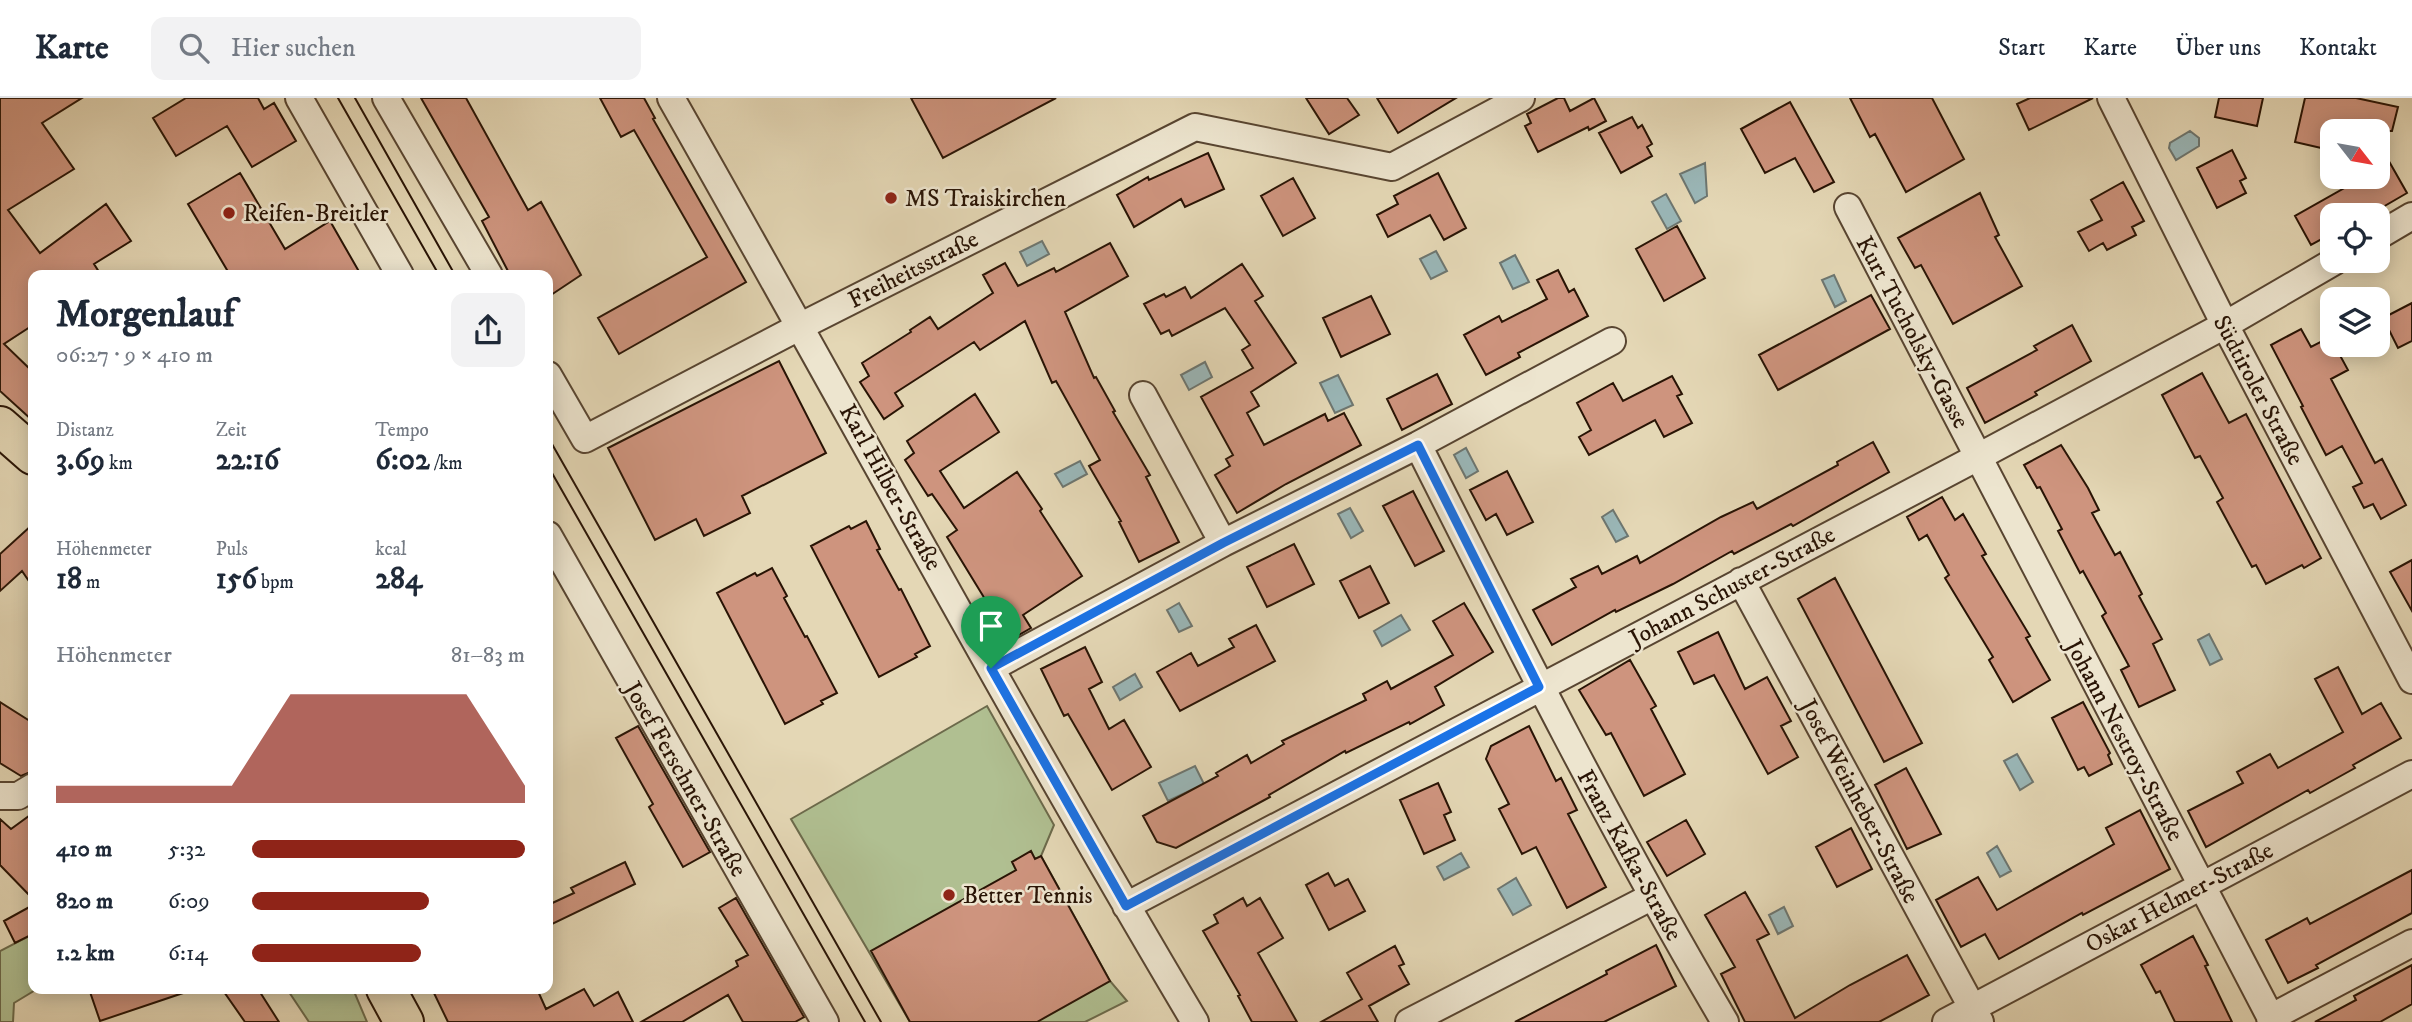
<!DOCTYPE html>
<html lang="de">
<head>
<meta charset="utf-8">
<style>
  body { margin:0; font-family:"IM FELL DW Pica",serif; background:#f2f2f3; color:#1f2937; height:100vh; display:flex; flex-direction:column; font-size:26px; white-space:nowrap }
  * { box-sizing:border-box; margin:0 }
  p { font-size:23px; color:#747a83 }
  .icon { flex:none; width:38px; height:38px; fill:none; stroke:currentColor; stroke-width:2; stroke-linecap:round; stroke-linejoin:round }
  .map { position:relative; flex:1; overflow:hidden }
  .details { position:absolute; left:28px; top:172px; width:525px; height:724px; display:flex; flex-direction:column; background:#fff; border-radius:14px; box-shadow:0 4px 18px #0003 }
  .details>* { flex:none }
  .needle { width:46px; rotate:121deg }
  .controls { position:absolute; left:2320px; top:21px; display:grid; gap:14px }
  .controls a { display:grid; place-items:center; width:70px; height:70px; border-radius:14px; background:#fff; box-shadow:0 4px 18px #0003; font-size:35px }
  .pin { position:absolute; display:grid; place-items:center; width:60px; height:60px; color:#fff; margin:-72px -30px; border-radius:50% 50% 50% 0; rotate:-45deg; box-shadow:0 0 7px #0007 }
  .pin .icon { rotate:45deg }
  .round { display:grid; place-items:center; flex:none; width:74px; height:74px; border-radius:14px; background:#f2f2f3 }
  .summary { display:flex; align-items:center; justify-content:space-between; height:119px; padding:0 28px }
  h1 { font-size:38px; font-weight:700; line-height:52px }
  .stats { display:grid; grid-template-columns:repeat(3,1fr); gap:10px; height:119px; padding:7px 28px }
  .stats div { display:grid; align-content:center }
  .stats b { font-size:30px; font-weight:700 }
  .stats small { font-size:19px; font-weight:400 }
  .stats p { font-size:19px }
  .chart { height:196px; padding:14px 28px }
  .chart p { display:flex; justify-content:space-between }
  .chart svg { width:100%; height:126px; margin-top:7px; fill:#8f2418; opacity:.7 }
  ul { padding:0 28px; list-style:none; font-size:23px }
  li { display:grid; grid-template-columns:112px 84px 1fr; align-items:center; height:52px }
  li i { height:18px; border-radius:9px; background:#8f2418 }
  header { display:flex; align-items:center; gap:42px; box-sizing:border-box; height:98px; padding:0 35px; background:#fff; border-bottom:2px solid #e0e1e3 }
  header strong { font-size:33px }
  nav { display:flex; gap:38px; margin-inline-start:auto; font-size:24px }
  .search { width:490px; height:63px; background:#f2f2f3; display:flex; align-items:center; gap:18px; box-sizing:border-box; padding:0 24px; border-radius:14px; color:#747a83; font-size:26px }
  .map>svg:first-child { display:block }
  .green { fill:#b0bf91; stroke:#6c6a4b; stroke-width:2 }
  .water { fill:#9ab7b8; stroke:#6d7670; stroke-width:2 }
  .building { fill:#ce947e; stroke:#291405; stroke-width:2 }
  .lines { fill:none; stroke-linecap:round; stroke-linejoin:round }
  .minor-casing { stroke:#584531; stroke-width:30 }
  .primary-casing { stroke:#291405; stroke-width:42 }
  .minor { stroke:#ede5cf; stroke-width:26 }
  .primary { stroke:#e4d7b5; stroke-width:38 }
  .tram { stroke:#291405; stroke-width:2 }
  .route-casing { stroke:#fff; stroke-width:14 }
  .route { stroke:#1a73e8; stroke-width:9 }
  .poi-dot { fill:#8f2418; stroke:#ede5cf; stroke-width:2.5 }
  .labels { text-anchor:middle; stroke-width:5; stroke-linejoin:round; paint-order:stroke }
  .poi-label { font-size:24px; fill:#291405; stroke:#ede5cf; text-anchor:start }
  .street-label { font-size:24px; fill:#291405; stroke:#ede5cf }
</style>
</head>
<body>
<header>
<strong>Karte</strong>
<div class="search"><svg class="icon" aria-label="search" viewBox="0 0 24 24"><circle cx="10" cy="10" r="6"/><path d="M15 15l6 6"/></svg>Hier suchen</div>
<nav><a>Start</a><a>Karte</a><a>Über uns</a><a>Kontakt</a></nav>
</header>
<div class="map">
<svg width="2412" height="924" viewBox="0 0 2412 924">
  <rect width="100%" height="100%" fill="#e4d7b5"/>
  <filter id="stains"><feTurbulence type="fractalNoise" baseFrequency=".00286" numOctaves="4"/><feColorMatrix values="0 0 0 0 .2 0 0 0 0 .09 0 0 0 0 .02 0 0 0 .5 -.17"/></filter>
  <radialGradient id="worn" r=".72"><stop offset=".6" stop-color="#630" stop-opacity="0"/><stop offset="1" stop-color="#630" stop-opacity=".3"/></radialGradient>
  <!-- green -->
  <path class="green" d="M987,608L1054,727L1041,758L1110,883L1127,903L1085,924H910L791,721Z
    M33,836V891H37L14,905L13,924H0V853Z
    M287,891H353L367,924H309Z"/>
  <!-- water -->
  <path class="water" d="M2190,33L2199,40V48L2176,62L2169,50L2170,45Z
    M1705,65L1707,98L1695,105L1680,76Z
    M1666,96L1681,123L1667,131L1652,104Z
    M1042,143L1049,156L1027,168L1020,154Z
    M1436,153L1447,173L1431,181L1420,161Z
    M1515,157L1529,184L1513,191L1500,165Z
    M1834,177L1846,203L1835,209L1822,182Z
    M1205,264L1212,279L1189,292L1181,277Z
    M1338,277L1353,307L1335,315L1320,285Z
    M1466,350L1478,373L1466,380L1454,357Z
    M1080,363L1087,376L1063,389L1055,376Z
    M1350,410L1363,433L1351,440L1338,416Z
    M1613,412L1628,438L1616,444L1602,419Z
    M1179,505L1192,528L1179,534L1167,512Z
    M1401,517L1410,532L1382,548L1374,533Z
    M2209,536L2222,561L2210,567L2198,542Z
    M1135,576L1142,589L1120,602L1113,589Z
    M2017,656L2033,684L2020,692L2004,663Z
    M1195,668L1204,686L1168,703L1159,685Z
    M1997,748L2011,773L2000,779L1987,755Z
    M1461,755L1469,769L1444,782L1437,769Z
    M1516,780L1531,807L1513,817L1498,791Z
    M1784,809L1793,828L1778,836L1769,817Z"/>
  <!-- building -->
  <path class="building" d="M0,0H82L42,25L74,71L8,112L40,155L106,106L131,143L94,166L101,177H33V227L4,246L33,274V323L0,293Z
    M186,0H258L264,11L274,5L296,43L252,69L227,28L176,58L153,20Z
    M421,0H466L528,112L541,104L581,177L548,199V177H510L482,123L489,119Z
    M600,0H644L655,20L653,21L746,184L619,256L598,220L707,159L634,32L621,39Z
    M911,0H1056L943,60Z
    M1306,0H1347L1359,17L1329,36Z
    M1377,0H1456L1398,35Z
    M1558,0H1564L1570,13L1594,0L1606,23L1589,32L1588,29L1538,54L1525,28L1531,25L1527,16Z
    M1850,0H1932L1964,61L1906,94L1875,36L1870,39Z
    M2030,0H2093L2029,32L2017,6Z
    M2219,0H2263L2257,28L2215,19Z
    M2305,0H2356L2398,9L2392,33H2333L2330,52L2295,44Z
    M1790,4L1834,84L1814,94L1795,60L1765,75L1741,31Z
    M1632,19L1638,30L1642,27L1652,46L1647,49L1652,58L1621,75L1599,35Z
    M2378,44L2407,95L2369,117H2333V135L2311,147L2295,118L2364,79H2378Z
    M2232,52L2246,80L2240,83L2246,95L2217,110L2197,70Z
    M1208,55L1224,91L1185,109L1181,101L1134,129L1117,97L1148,79L1149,82Z
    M240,75L285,151L330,123L361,177H230L188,106Z
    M1438,75L1466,130L1444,142L1430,117L1388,139L1377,117L1398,106L1394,98Z
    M1293,80L1315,120L1283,138L1261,98Z
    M2123,84L2144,123L2132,129L2136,137L2107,152L2103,145L2089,153L2078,134L2102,122L2091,102Z
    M1980,95L1999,137L1995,139L2022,188L1953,226L1921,167L1915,170L1898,140Z
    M1677,128L1705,180L1664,203L1636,151Z
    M1110,145L1128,178L1065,214L1094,280L1096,279L1115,313L1113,314L1150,377L1146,379L1179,444L1139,464L1119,424L1121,423L1089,368L1100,362L1056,283L1052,285L1025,223L980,252L974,244L895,295L903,308L884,321L860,284L869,278L862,265L911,234L910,232L930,219L938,231L993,195L983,177L1005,165L1018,188L1054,170L1056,174Z
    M1242,166L1263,198L1255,203L1296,265L1251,294L1259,308L1247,315L1264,347L1325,316L1328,323L1344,315L1361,347L1286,386L1237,415L1215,377L1230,368L1226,361L1233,357L1201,299L1253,270L1242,252L1250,247L1225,210L1172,238L1169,232L1161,236L1144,206L1164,196L1166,199L1185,189L1191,200Z
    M1558,172L1569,194L1574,191L1588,218L1518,255L1520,259L1486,277L1464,237L1499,218L1502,224L1547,201L1537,182Z
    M1871,197L1890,231L1778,292L1759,257Z
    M1371,198L1390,236L1341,259L1323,220Z
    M2412,205V243L2398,250L2383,220Z
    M2072,227L2091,263L2035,294L2037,297L1985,325L1967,290L2037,252L2034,248Z
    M2301,231L2311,249L2330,239L2348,272L2331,281L2375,365L2382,361L2406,407L2381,421L2373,406L2364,410L2353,389L2362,385L2342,348L2326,357L2301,309L2303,308L2271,247Z
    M779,263L826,355L742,398L750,415L704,438L696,421L655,442L608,350Z
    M2202,275L2229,325L2246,316L2321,460L2304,470L2302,467L2266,486L2256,467L2252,469L2217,404L2223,400L2200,358L2195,360L2162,297Z
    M1437,276L1452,306L1402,332L1387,301Z
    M1672,278L1682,296L1677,298L1692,325L1664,339L1655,322L1589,357L1579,339L1591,332L1577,305L1613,285L1623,303Z
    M975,296L999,334L940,373L964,410L1017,374L1042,411L1040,413L1082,478L1023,517L1031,530L1010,542L947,439L957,432L932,396L928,398L905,362L914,355L907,343Z
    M1873,344L1889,374L1793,428L1791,426L1734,456L1732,453L1673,486L1616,514L1615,512L1552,547L1533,512L1576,489L1571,481L1598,468L1602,476L1637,458L1640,465L1721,419L1753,404L1757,411L1838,367L1837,364Z
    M2061,347L2088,390L2099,412L2092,415L2115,457L2120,454L2142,496L2139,498L2162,541L2153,546L2175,592L2139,609L2121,572L2129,568L2102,518L2106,515L2083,473L2080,475L2058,433L2062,431L2040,389L2037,390L2024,367Z
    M1507,373L1533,424L1507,437L1496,416L1486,422L1470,392Z
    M1413,393L1444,453L1415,468L1383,408Z
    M1942,399L1955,422L1963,416L1986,456L1982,458L2030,538L2026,540L2050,582L2013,604L1989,562L1993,559L1945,480L1949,477L1927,437L1919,442L1907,419Z
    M866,423L880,451L877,452L899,492L901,491L930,548L915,556L917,559L879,579L811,448L849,428L851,431Z
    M33,426V489L22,473L0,493V456Z
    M1294,446L1314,486L1267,509L1247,469Z
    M2412,462V513L2390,474Z
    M1370,468L1389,505L1359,520L1340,483Z
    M772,470L787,498L784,500L805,539L807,538L837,595L821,603L823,606L785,626L717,495L755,475L757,478Z
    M1835,480L1922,645L1884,664L1798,501Z
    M1464,505L1493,554L1435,589L1444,607L1410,626L1409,624L1346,655L1345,653L1269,697L1270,699L1176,750L1157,744L1143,718L1218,678L1216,675L1247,657L1251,665L1284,646L1282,643L1366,602L1363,596L1387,583L1391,591L1453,557L1433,523Z
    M1256,527L1275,563L1180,613L1157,574L1191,555L1198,568L1234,549L1229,541Z
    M1718,534L1745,591L1767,579L1791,623L1781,628L1798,659L1768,676L1714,577L1694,586L1678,554Z
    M1085,549L1102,584L1089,591L1109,631L1124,622L1151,669L1112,692L1068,616L1064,618L1041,571Z
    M1630,562L1656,608L1651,611L1685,676L1644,698L1611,635L1606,637L1579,592Z
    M2338,569L2362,616L2381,605L2401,640L2353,667L2355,670L2310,695L2308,692L2206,749L2188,713L2243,685L2237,674L2270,656L2278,670L2343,634L2315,581Z
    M0,604L33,625V673L21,678L0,665Z
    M2083,604L2110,655L2108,657L2112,666L2089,678L2084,669L2078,672L2052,620Z
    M638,628L710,754L683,769L649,709L653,706L616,640Z
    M1529,628L1556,683L1561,680L1577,712L1568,716L1606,789L1567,810L1536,749L1522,756L1499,711L1509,706L1486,661L1491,648Z
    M1906,670L1941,736L1907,751L1875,687Z
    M1438,685L1451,714L1444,717L1455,742L1424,756L1400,702Z
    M2140,712L2170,771L2083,817L2082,815L1999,861L1985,836L1961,849L1936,802L1978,779L1997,812L2114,746L2106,730Z
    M33,715V801L0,767V721L11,731Z
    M1686,722L1705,756L1667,778L1647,744Z
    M1851,730L1872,771L1837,789L1816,749Z
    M1031,753L1035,761L1041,758L1110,883L1037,924H910L871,853L1016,772L1012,764Z
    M625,764L635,786L548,828V807L574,795L571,790Z
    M2412,772V815L2316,867L2318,870L2288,885L2266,842L2307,820L2310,826Z
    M1328,775L1335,788L1348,781L1365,813L1329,832L1306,787Z
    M1745,794L1769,836L1757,842L1795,920L1850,887L1907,857L1929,897L1879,924H1745L1721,876L1735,869L1705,817Z
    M736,800L804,919L795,924H743L728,897L682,924H641L738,868L736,863L748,857L719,810Z
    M1243,800L1247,808L1260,800L1283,840L1258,855L1297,924H1252L1238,898L1240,897L1203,833L1218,825L1214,817Z
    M33,807V836L15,845L4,823Z
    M2193,838L2208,867L2205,868L2232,924H2175L2160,893L2156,895L2141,867Z
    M1656,847L1676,888L1604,924H1515L1607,876L1606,873Z
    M1395,848L1404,866L1399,868L1409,886L1369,908L1378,924H1321L1362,901L1347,875Z
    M2412,867V906L2380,924H2315L2356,902L2354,898Z
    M89,891H185L186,894L100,923Z
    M222,891H258L279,924H245Z
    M432,891H537L546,911L584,891L594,908L618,894L633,924H448Z"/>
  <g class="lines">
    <!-- minor casing -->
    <g class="minor-casing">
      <path id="minor" d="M299,0L400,177
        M386,0L489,177
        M671,0C846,308 1014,620 1195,924
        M2111,0L2225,227L2412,582
        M1848,109L2273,924
        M2378,138L2412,118
        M548,277L585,341L801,228L1195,29L1392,69L1521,0
        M1143,297L1223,445
        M1418,347C1516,542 1614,736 1725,924
        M548,437L825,924
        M1741,483L1980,924
        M991,570L1223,445L1418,347L1612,243
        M0,698H18L33,689
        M1126,808L1978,359L2225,227L2335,163
        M2270,920L2412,845
        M1409,924L1651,799
        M1946,924L2412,676"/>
    </g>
    <!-- primary casing -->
    <g class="primary-casing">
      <path id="primary" d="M0,328L33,357
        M386,891L404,924"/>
    </g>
    <!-- minor -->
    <use href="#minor" class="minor"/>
    <!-- primary -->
    <use href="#primary" class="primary"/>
    <!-- tram -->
    <path class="tram" d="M338,0L439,177
      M355,0L455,177
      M548,339L881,924
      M548,368L865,924"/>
  </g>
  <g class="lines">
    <!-- route casing -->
    <g class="route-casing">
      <path id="route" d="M1418,347L1539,589L1126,808L991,570L1223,445Z"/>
    </g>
    <!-- route -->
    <use href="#route" class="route"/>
  </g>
  <!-- markers -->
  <g class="poi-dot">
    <circle cx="891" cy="100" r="7"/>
    <circle cx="229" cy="115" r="7"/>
    <circle cx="949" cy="797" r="7"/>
  </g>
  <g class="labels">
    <!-- poi labels -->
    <g class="poi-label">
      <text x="905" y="108">MS Traiskirchen</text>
      <text x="243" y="123">Reifen-Breitler</text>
      <text x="963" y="805">Better Tennis</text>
    </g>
    <!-- street labels -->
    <g class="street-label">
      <text transform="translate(913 171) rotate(-27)" y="8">Freiheitsstraße</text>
      <text transform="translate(1913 234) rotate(62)" y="8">Kurt Tucholsky-Gasse</text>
      <text transform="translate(2259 292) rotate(62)" y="8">Südtiroler Straße</text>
      <text transform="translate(891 389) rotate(61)" y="8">Karl Hilber-Straße</text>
      <text transform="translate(1732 488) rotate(-28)" y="8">Johann Schuster-Straße</text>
      <text transform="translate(2125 642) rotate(62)" y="8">Johann Nestroy-Straße</text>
      <text transform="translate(686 681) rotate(60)" y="8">Josef Ferschner-Straße</text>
      <text transform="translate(1860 703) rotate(62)" y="8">Josef Weinheber-Straße</text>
      <text transform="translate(1630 757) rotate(61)" y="8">Franz Kafka-Straße</text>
      <text transform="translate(2179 799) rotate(-28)" y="8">Oskar Helmer-Straße</text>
    </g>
  </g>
  <rect width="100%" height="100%" filter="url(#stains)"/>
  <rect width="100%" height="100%" fill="url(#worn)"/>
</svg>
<div class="controls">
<a><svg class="needle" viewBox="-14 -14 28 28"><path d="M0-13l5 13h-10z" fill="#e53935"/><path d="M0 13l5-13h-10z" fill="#747a83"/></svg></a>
<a><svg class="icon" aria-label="locate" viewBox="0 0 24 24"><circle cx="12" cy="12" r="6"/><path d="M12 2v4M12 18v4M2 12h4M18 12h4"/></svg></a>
<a><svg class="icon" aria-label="layers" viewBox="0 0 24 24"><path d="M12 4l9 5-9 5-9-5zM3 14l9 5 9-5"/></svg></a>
</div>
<div class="pin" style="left:991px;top:570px;background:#1e9e55"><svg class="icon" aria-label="arrive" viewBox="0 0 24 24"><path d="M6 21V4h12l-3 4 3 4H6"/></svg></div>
<section class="details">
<div class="summary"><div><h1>Morgenlauf</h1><p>06:27 · 9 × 410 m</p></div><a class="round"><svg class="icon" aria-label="share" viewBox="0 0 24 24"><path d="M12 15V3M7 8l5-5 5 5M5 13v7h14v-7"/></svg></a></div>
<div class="stats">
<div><p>Distanz</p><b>3.69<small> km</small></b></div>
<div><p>Zeit</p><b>22:16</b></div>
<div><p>Tempo</p><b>6:02<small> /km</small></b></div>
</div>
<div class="stats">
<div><p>Höhenmeter</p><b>18<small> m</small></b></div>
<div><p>Puls</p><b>156<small> bpm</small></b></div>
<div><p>kcal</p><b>284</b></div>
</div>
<div class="chart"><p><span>Höhenmeter</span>81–83 m</p>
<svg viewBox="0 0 160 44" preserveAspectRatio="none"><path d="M0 44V38L10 38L20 38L30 38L40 38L50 38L60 38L70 22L80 6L90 6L100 6L110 6L120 6L130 6L140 6L150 22L160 38V44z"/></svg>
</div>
<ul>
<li><b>410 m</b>5:32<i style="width:100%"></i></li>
<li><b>820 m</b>6:09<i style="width:65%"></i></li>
<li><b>1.2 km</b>6:14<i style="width:62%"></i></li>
</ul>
</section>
</div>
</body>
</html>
